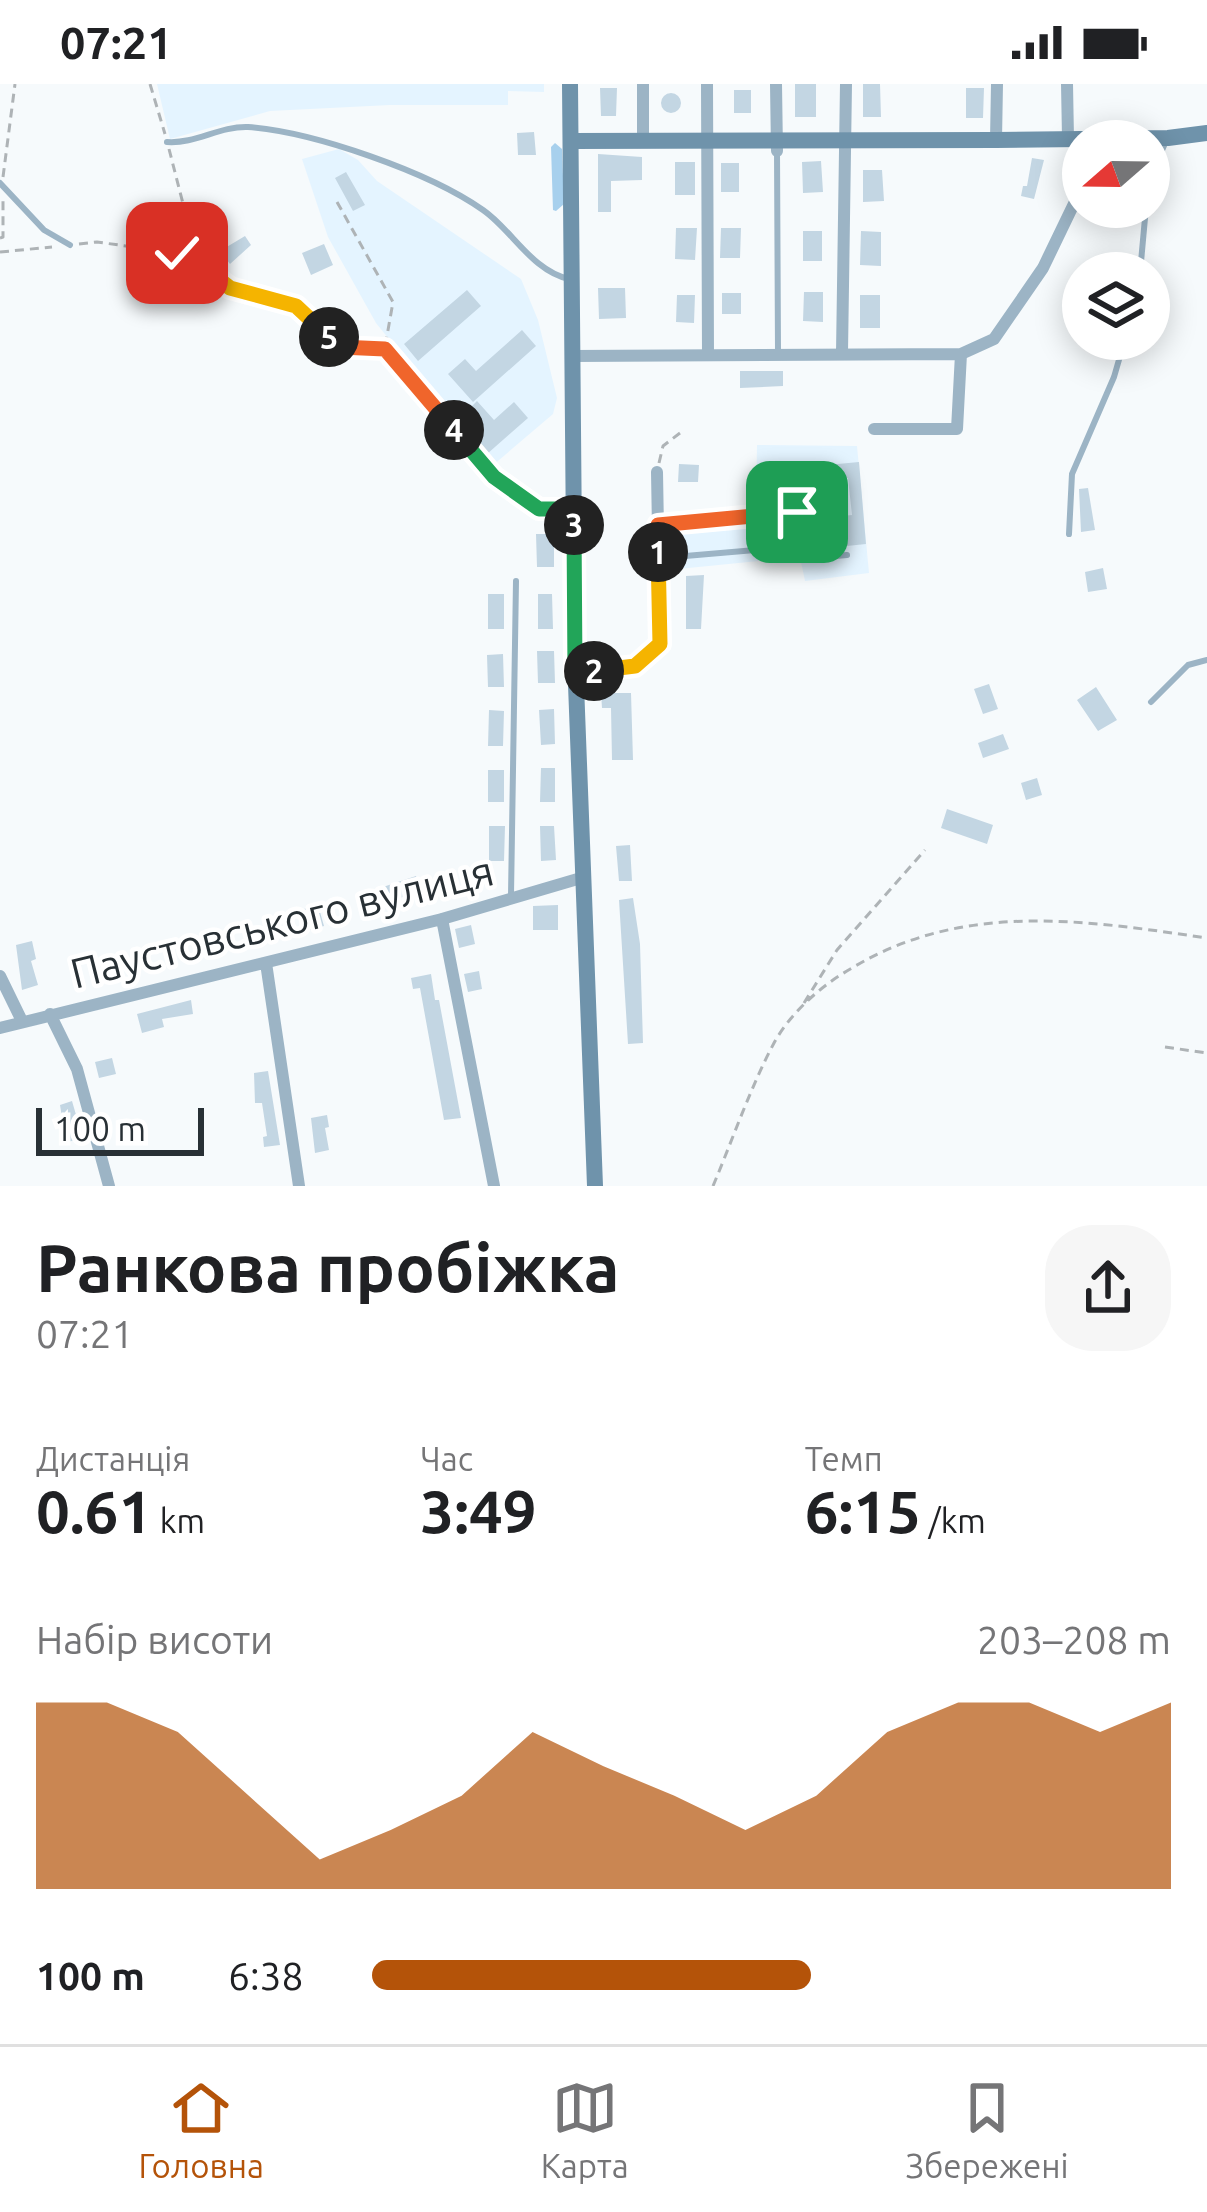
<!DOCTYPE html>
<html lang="uk">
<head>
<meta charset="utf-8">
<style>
  body { margin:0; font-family:Ubuntu,sans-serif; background:#f6f6f6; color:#202124; height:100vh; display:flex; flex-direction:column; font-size:45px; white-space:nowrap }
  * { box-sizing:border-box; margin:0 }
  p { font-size:39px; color:#757577 }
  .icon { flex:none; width:66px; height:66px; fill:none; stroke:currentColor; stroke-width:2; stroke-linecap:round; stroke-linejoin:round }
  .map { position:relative; height:1102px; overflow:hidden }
  .panel { display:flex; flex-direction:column; background:#fff; flex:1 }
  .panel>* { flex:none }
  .needle { width:78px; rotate:250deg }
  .controls { position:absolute; left:1062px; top:36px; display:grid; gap:24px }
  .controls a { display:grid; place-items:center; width:108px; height:108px; border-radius:50%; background:#fff; box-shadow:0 6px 30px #0003; font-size:60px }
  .scale { position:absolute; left:36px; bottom:30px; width:168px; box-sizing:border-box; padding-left:12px; border:6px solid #283035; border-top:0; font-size:33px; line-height:42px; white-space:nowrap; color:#283035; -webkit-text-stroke:9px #fff; paint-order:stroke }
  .pin { position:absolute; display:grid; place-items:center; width:102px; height:102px; color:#fff; margin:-51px; border-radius:24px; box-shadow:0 6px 18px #0006 }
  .km { position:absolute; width:60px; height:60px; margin:-30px; border-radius:50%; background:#222; color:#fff; font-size:33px; line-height:60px; text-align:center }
  .round { display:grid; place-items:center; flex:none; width:126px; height:126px; border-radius:48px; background:#f6f6f6 }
  .overview { display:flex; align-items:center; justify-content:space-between; height:204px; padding:0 36px }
  h1 { font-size:66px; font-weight:600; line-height:90px }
  .stats { display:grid; grid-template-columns:repeat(3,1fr); gap:18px; height:204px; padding:12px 36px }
  .stats div { display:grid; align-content:center }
  .stats b { font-size:60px; font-weight:600 }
  .stats small { font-size:33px; font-weight:400 }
  .stats p { font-size:33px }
  .chart { height:336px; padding:24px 36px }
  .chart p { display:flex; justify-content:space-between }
  .chart svg { width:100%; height:216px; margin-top:12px; fill:#b45309; opacity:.7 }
  ul { padding:0 36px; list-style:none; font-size:39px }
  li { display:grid; grid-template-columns:192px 144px 1fr; align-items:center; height:90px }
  li i { height:30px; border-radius:15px; background:#b45309 }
  .status { display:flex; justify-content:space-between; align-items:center; height:84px; padding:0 60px; background:#fff; direction:ltr }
  .status svg { height:33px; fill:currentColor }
  .tabs { display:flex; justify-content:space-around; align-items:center; height:168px; border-top:3px solid #e0e0e0; background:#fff; font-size:33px; color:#757577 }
  .tabs a { display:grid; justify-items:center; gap:6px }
  .tabs .active { color:#b45309 }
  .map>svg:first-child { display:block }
  .built { fill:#e4f4ff }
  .green { fill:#a7d0ed }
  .building { fill:#c3d6e3 }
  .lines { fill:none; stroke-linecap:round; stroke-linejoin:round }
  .path { stroke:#aeb3b6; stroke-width:3; stroke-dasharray:9 6; stroke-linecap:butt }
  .lane { stroke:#9cb4c5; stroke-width:6 }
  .street { stroke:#9cb4c5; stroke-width:12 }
  .secondary { stroke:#6f93ab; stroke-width:16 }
  .split-1-casing { stroke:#fff; stroke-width:24 }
  .split-2-casing { stroke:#fff; stroke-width:24 }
  .split-3-casing { stroke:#fff; stroke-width:24 }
  .split-4-casing { stroke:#fff; stroke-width:24 }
  .split-5-casing { stroke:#fff; stroke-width:24 }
  .split-6-casing { stroke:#fff; stroke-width:24 }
  .split-1 { stroke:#f0652b; stroke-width:15 }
  .split-2 { stroke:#f5b400; stroke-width:15 }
  .split-3 { stroke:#22a559; stroke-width:15 }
  .split-4 { stroke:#22a559; stroke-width:15 }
  .split-5 { stroke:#f0652b; stroke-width:15 }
  .split-6 { stroke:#f5b400; stroke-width:15 }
  .labels { text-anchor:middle; stroke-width:9; stroke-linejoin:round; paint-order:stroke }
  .street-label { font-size:42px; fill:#283035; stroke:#fff }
</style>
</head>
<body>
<div class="status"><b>07:21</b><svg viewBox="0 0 49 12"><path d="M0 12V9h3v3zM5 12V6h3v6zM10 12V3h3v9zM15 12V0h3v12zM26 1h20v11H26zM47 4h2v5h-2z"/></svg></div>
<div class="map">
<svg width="1207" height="1102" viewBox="0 0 1207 1102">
  <rect width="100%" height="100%" fill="#f6fafc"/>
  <!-- built -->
  <path class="built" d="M157,0H544V8L508,7V21H390L270,27L170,55Z
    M339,65L358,76L377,97L521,195L538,236L557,314L553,330L492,382L376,239L328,153L302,75Z
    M757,361L857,362L869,489L805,497L800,473L668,486L666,432L756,420Z"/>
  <!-- green -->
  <path class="green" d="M555,59L562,65L564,120L556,127L553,126L551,63Z"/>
  <!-- building -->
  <path class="building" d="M795,0H816V33H795Z
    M863,0H880L881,33H863Z
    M600,4H617L616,32H601Z
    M966,4H984L983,34H966Z
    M734,6H751V29H734Z
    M661 19a10 10 0 1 1 20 0a10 10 0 1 1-20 0Z
    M534,48L536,71H518L517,49Z
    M598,70L642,73V96L611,97V128H598Z
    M1032,74L1044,76L1034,115L1021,112L1023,102H1027Z
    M821,77L823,108L803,109L802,78Z
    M675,78H695V111H675Z
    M721,79H739V108H721Z
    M863,86H882L884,117L863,118Z
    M346,88L365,121L353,127L335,94Z
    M676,144H697L695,176L675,175Z
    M721,144H741L740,174H720Z
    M803,147H822V177H803Z
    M861,147L881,148V182L860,181Z
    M245,152L251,161L230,180L220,167Z
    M324,160L333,181L311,191L302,169Z
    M598,204H625L626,234L599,235Z
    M467,206L481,222L418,277L404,260Z
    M804,208H823V238L803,237Z
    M722,209H741V230H722Z
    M677,211H695L694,239L676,238Z
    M860,211H880V244H860Z
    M522,246L536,262L473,318L448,290L465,275L476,287Z
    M740,287H783V302L740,304Z
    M477,317L494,336L514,318L528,334L487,370L473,354L483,347L466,328Z
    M859,378L866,460L818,465L815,435L852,431L848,394L776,401L774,386Z
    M679,380L699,381L698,398H678Z
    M1088,404L1095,446L1081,448L1079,405Z
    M536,450H554V483H537Z
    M1103,484L1107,505L1088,508L1085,488Z
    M704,491L701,545H686V492Z
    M488,510H504V545H488Z
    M538,510H552L553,545H538Z
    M537,567H554L555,599H538Z
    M503,570L504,603H488L487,571Z
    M989,600L998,625L983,630L974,605Z
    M1096,603L1117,636L1098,647L1077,616Z
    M601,609H631L633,676H612L611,624H602Z
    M554,625L555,660L541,661L539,626Z
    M489,626L504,627L503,662H488Z
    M1003,650L1009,665L983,674L978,659Z
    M541,684H555V718H540Z
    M488,686H504V718H488Z
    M1037,694L1042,711L1026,716L1021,699Z
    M947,725L993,741L987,760L941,744Z
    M489,742H505L504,777H489Z
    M540,742H554L556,776L541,777Z
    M630,761L632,797H619L616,762Z
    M416,792L420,808L386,818L383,803Z
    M633,814L640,860L643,959L628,960L619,816Z
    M318,821L324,842L304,848L297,827Z
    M558,821V846H533V822Z
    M471,841L475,860L459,864L455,845Z
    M32,857L36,875L31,877L38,901L22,906L16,861Z
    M479,887L482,905L468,908L464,890Z
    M431,890L435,916H439L461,1034L444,1036L420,904L413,905L411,894Z
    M191,916L193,930L162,935L164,943L142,949L137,930Z
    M112,974L116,990L99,994L95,978Z
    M268,987L280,1061L264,1063L263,1053L267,1052L262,1019H255L254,989Z
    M72,1017L83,1055L66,1058L60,1021Z
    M327,1031L329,1043L325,1044L329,1066L315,1069L311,1034Z"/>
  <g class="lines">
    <!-- path -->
    <path class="path" d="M150,0L165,50
      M169,65L198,178
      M3,93L15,0
      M337,118L393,218L385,263
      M0,154L3,153V115
      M79,160L97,158L177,169L198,179L230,204L296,222L340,263L385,265L494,393L539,425H558
      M0,168L52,163
      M659,379L663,362L680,349
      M804,919L837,866L925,766
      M1165,963L1207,969
      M713,1102C732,1057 751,1002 774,959C791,928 822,901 852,884C963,817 1084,836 1207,854"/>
    <!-- lane -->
    <path class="lane" d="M167,58C196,60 219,42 248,43C314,48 429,88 483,126C512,146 532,187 569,195
      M777,67L778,268
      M1149,96L1166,57
      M0,99L44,146L70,161
      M1140,189L1146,123
      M661,441L797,428
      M1069,450L1072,390L1114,293L1125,255
      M662,474L802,462L813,474L847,471
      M1151,618L1188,581L1207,576
      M511,811L516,497"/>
    <!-- street -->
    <path class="street" d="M643,0V57
      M707,0L708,270
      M776,0L777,67
      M1067,0L1068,54
      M996,56L997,0
      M842,269L846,0
      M572,272L961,270L994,255L1043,184L1083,101
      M874,345H957L961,270
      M576,589L635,582L660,560L657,388
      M442,835L494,1102
      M266,879L299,1102
      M0,892L22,937
      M50,930L77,985L109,1102
      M0,944L442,835L581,794"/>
    <!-- secondary -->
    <path class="secondary" d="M570,0L575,574L595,1102
      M571,57L996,56L1168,54L1207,49"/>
  </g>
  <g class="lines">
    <!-- split-1 casing -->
    <g class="split-1-casing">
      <path id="split-1" d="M658,468V441L797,428"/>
    </g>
    <!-- split-2 casing -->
    <g class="split-2-casing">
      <path id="split-2" d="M594,587L635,582L660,560L658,468"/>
    </g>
    <!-- split-3 casing -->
    <g class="split-3-casing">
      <path id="split-3" d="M574,441L575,589L594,587"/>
    </g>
    <!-- split-4 casing -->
    <g class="split-4-casing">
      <path id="split-4" d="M454,346L494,393L539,425H574V441"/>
    </g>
    <!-- split-5 casing -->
    <g class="split-5-casing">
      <path id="split-5" d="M329,253L340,263L385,265L454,346"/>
    </g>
    <!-- split-6 casing -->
    <g class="split-6-casing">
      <path id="split-6" d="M177,169L198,179L230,204L296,222L329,253"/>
    </g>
    <!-- split-1 -->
    <use href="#split-1" class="split-1"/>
    <!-- split-2 -->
    <use href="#split-2" class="split-2"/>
    <!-- split-3 -->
    <use href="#split-3" class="split-3"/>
    <!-- split-4 -->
    <use href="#split-4" class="split-4"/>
    <!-- split-5 -->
    <use href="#split-5" class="split-5"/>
    <!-- split-6 -->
    <use href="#split-6" class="split-6"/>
  </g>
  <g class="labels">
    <!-- street labels -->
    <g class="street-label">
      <text transform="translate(282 838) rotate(-14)" y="15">Паустовського вулиця</text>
    </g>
  </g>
</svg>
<div class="controls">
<a><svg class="needle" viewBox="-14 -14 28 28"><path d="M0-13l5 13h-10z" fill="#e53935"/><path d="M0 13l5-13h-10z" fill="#757577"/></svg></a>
<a><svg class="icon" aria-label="layers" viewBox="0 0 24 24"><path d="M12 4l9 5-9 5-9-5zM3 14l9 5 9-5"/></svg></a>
</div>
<div class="scale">100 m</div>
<div class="pin" style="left:797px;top:428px;background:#1e9e55"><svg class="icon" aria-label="arrive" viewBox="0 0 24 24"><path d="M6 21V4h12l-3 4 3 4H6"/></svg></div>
<div class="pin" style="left:177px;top:169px;background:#d93025"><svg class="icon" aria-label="check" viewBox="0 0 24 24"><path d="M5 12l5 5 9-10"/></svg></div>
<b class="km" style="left:658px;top:468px">1</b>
<b class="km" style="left:594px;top:587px">2</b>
<b class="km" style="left:574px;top:441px">3</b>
<b class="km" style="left:454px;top:346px">4</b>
<b class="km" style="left:329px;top:253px">5</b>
</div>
<section class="panel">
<div class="overview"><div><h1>Ранкова пробіжка</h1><p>07:21</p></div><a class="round"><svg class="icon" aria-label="share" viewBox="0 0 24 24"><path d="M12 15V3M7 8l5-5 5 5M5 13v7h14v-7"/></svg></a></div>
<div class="stats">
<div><p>Дистанція</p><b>0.61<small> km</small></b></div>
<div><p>Час</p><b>3:49</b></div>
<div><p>Темп</p><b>6:15<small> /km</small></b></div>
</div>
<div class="chart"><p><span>Набір висоти</span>203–208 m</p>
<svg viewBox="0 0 160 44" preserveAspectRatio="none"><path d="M0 44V6L10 6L20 12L30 25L40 38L50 32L60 25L70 12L80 19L90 25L100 32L110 25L120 12L130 6L140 6L150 12L160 6V44z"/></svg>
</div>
<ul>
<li><b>100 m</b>6:38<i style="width:55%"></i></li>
</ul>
</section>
<nav class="tabs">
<a class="active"><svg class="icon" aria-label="home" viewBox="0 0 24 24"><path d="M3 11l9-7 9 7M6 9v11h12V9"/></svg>Головна</a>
<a><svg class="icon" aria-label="map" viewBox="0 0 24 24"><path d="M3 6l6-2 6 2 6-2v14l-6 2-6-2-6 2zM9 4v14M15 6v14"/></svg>Карта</a>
<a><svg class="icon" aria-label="saved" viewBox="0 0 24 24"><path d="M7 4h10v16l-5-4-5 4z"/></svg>Збережені</a>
</nav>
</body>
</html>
